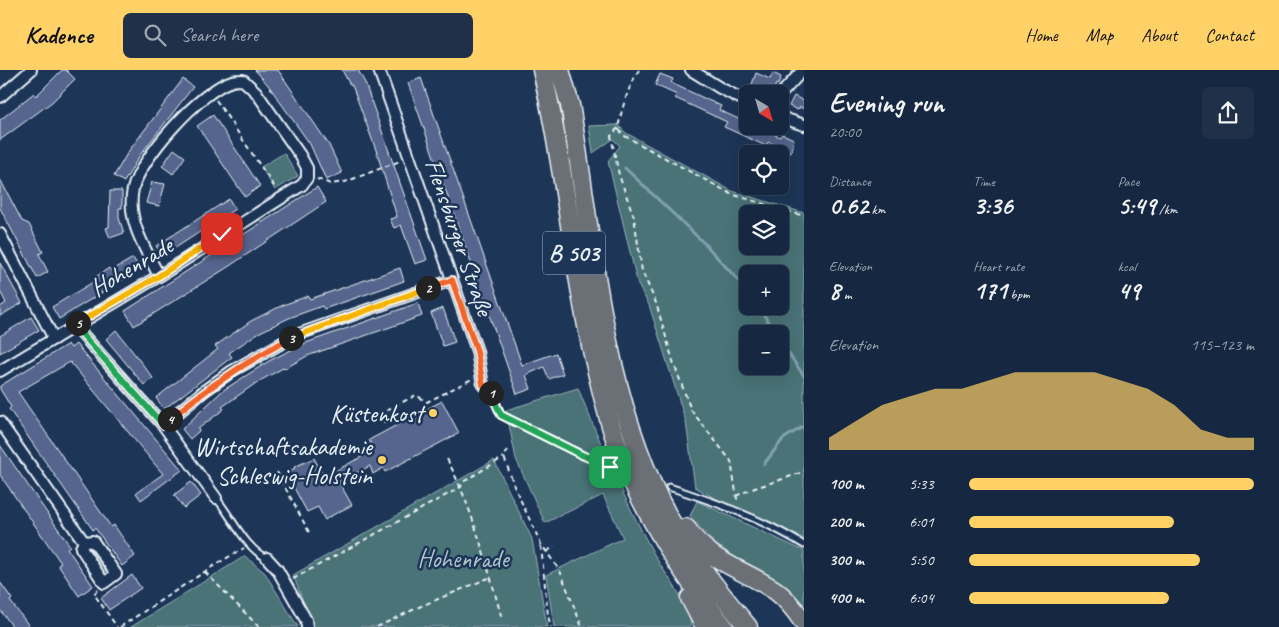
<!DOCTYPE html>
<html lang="en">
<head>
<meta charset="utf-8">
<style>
  body { margin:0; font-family:Caveat,sans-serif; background:#1f3048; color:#f1f3f6; height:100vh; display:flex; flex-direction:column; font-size:19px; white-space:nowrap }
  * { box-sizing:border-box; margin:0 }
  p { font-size:16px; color:#9ea6b1 }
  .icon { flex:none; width:28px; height:28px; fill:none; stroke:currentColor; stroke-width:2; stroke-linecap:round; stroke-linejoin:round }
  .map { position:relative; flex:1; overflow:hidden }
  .panel { display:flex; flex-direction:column; background:#162841; width:475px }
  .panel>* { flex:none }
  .needle { width:32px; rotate:142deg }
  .fabs { position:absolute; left:739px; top:15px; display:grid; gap:10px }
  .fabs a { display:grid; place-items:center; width:50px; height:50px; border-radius:8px; background:#162841; box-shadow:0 5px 20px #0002,0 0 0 1px #35445a; font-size:25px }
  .pin { position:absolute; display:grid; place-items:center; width:42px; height:42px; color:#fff; margin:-21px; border-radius:10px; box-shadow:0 2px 8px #0006 }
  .km { position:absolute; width:25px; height:25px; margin:-12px; border-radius:50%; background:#222; color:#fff; font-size:14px; line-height:25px; text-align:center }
  .round { display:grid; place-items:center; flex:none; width:52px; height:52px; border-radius:8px; background:#1f3048 }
  .head { display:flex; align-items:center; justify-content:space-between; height:85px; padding:0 25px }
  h1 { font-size:28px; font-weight:700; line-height:38px }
  .metrics { display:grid; grid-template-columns:repeat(3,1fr); gap:8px; height:85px; padding:5px 25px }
  .metrics div { display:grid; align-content:center }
  .metrics b { font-size:25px; font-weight:700 }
  .metrics small { font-size:14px; font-weight:400 }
  .metrics p { font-size:14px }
  .chart { height:140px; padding:10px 25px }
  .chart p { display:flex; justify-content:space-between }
  .chart svg { width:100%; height:90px; margin-top:5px; fill:#ffd166; opacity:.7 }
  ul { padding:0 25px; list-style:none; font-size:16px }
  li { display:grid; grid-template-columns:80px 60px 1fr; align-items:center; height:38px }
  li i { height:12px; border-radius:6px; background:#ffd166 }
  header { display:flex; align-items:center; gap:30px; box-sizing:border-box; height:70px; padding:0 25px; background:#ffd166; color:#111 }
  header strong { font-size:24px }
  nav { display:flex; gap:28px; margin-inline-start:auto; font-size:18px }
  .search { width:350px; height:45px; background:#1f3048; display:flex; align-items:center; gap:12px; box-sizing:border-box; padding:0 18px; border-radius:8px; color:#9ea6b1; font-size:19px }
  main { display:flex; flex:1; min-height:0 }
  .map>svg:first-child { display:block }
  .green { fill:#4a7377; stroke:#99b2b8; fill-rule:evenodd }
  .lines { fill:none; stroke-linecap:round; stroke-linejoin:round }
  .stream { stroke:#82a1b1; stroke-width:3 }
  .building { fill:#55658d; stroke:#e8f1f8 }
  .lane-casing { stroke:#e8f1f8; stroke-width:9 }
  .street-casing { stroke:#e8f1f8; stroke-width:14 }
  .highway-casing { stroke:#e8f1f8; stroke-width:21 }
  .path { stroke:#e8f1f8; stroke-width:2; stroke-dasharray:5 4; stroke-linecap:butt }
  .lane { stroke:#1d3557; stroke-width:5 }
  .street { stroke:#1d3557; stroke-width:10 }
  .highway { stroke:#6b7074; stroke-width:18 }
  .split-1-casing { stroke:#fff; stroke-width:10 }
  .split-2-casing { stroke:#fff; stroke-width:10 }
  .split-3-casing { stroke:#fff; stroke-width:10 }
  .split-4-casing { stroke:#fff; stroke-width:10 }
  .split-5-casing { stroke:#fff; stroke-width:10 }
  .split-6-casing { stroke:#fff; stroke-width:10 }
  .split-1 { stroke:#22a559; stroke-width:6 }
  .split-2 { stroke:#f0652b; stroke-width:6 }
  .split-3 { stroke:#f5b400; stroke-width:6 }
  .split-4 { stroke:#f0652b; stroke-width:6 }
  .split-5 { stroke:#22a559; stroke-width:6 }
  .split-6 { stroke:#f5b400; stroke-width:6 }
  .poi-dot { fill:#ffd166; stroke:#1d3557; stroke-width:2 }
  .labels { text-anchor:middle; stroke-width:5; stroke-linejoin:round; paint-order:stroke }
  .shield { fill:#1d3557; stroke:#abb9c8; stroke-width:1 }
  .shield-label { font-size:24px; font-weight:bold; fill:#e8f1f8 }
  .street-label { font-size:25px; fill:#e8f1f8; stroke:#1d3557 }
  .poi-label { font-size:25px; fill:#e8f1f8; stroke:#1d3557; text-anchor:end }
  .park-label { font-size:25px; fill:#b1c5cb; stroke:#1d3557 }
</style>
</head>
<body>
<header>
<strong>Kadence</strong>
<div class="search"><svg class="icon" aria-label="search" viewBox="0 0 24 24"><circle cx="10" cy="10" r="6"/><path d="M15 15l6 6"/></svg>Search here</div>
<nav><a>Home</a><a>Map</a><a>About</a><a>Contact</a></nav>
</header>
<main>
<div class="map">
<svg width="804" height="557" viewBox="0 0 804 557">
  <rect width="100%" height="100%" fill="#1d3557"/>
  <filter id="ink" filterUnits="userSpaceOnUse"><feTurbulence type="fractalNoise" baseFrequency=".02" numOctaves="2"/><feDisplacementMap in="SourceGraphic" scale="10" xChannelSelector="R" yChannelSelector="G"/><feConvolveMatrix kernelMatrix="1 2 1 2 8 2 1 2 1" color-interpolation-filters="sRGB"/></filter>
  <g filter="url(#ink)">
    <!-- green -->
    <path class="green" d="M618,55L626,63L732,121L804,143V469C769,450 730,438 695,417L686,352L649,235L638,215L608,91L620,76L613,69L593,83L589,56ZM748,144H780V176H748ZM748,204H780V236H748ZM748,264H780V296H748Z
      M284,83L298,106L275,120L261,97Z
      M578,318C601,375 625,432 655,486C668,509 688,530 691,557H554L546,505L623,468L603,425L545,453L516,389L506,340Z
      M494,390L532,469L547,557H313L293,505Z
      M697,431L804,481V538L786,519L715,474L690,446Z
      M245,486L265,503L298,557H131Z"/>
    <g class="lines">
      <!-- stream -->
      <path class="stream" d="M625,98L705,174L748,221
        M759,236L775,264
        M780,271L804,306
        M764,394L783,369L804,356"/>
    </g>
    <!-- building -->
    <path class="building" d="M62,0H66L75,9L52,32L0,70V50L34,23L36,26Z
      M255,0H278L329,75L342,103L326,110L310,74L268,15Z
      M342,0H358L365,13L427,190L415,194L401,155L394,158L390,149L397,147L376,80L352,15H350Z
      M756,3L770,9L773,3L781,7L778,15L776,14L774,19L768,17L765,23L751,17Z
      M660,4L673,9L671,13L721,36L719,40L743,51L741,56H757L780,67L782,64L794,69L791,82L768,72L766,76L733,61L724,57L727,52L675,28L677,25L655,15Z
      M421,8L522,295L556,283L563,304L549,309L544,297L526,305L531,319L517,324L408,13Z
      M183,9L193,17L140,85L124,112L114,106L128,82Z
      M794,26L804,31V39L800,37L798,40L789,36Z
      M213,45L260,116L245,127L197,56Z
      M174,79L185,87L173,104L162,96Z
      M0,109L22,151L29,154L43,182L39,184L48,202L37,208L0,138Z
      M152,112L165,114L159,136L146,133Z
      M317,117L326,132L228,197L134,256L125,241Z
      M110,121H122V138H119V148L124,163L110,168L106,158L109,157Z
      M229,129L235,139L163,186L156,176Z
      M133,188L140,199L59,249L52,237L98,209L97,206L109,198L111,201Z
      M0,193L22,233L0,246V237L6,233L0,221Z
      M400,198L404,211L324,239L322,236L289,248L258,263L229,283L232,287L164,339L156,328L218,279L215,276L251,251L283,235L308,226L310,229Z
      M418,233L422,246L307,286L284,299L283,298L256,313L222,337L224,339L198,359L199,361L190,369L182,359L222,321L269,291L303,274Z
      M443,238L455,272L443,276L431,243Z
      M31,247L39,260L0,283V266Z
      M116,260L153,308L144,315L106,269Z
      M68,274L71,278L76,274L182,400L141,430L136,423L163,404L70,292L18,322L111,457L114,455L135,486L122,496L95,458L93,460L35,377L9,339L11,337L0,319V316Z
      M442,331L459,363L385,402L383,398L373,404L370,396L339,412L352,435L329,447L325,450L318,437L307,442L286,403L295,398L294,397L314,388L324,407L374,380L369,370Z
      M0,375L70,476L67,478L93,516L79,526L58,495L61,493L0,405Z
      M191,412L201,425L184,438L174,425Z
      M132,505L141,518L109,540L101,528Z
      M0,512L12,529L10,531L30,557H13L0,540Z"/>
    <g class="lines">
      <!-- lane casing -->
      <g class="lane-casing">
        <path id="lane" d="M483,315L493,324L501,345L582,385L610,397
          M669,417C715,432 763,449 804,475
          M216,428C231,445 246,480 267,488"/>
      </g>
      <!-- street casing -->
      <g class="street-casing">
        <path id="street" d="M379,0L477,281L483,315
          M691,0L720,18L748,32
          M780,25L803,0
          M0,27L31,0
          M780,47L804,55
          M0,164L54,269
          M74,255L163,355L216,428
          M0,301L159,206L302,115L307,108V98L300,85L256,22L243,10C240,10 235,10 232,11C201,20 140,88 133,119C126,150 146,180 159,206
          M0,352L84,472
          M163,355L204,321L232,301L296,265L452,210
          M93,471L116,504L104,513L81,478L84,472Z
          M267,488L277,499L306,550L307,557"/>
      </g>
      <!-- highway casing -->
      <g class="highway-casing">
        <path id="highway" d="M542,0C566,101 573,205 598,306C604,331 610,358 620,382C645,447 681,503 724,557
          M560,0L570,35C594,174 601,324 670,450C692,488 720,523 748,557
          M686,458C711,494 742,498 776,521C788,530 796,541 804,553
          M690,528L705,557"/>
      </g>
      <!-- path -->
      <path class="path" d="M639,0C628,17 622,38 618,58L623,65L731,124L804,146
        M216,30L276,119
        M618,58L611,66L619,105L634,147L642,201L656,233L673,291L691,340L731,391L737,429L735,433
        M317,109L331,114L345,112L400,91
        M385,353L380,344L416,325L427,332L472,309
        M508,380L504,387L515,418L541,474L560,501L582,557
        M447,389C473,439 487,495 502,549
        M277,402L310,464
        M736,426C758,415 782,411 804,401
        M541,476L548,546L551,557
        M547,482L554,476
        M205,502L259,557
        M293,509L461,417L463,412L504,387
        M98,520L94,524L117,557
        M120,557L215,495L244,478
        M377,557L419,537L491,507"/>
      <!-- lane -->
      <use href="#lane" class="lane"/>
      <!-- street -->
      <use href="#street" class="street"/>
      <!-- highway -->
      <use href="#highway" class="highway"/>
    </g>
  </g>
  <g class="lines" filter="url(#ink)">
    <!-- split-1 casing -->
    <g class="split-1-casing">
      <path id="split-1" d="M491,323L501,345L582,385L610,397"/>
    </g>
    <!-- split-2 casing -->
    <g class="split-2-casing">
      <path id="split-2" d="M428,218L452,210L477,281L483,315L491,323"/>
    </g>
    <!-- split-3 casing -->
    <g class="split-3-casing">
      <path id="split-3" d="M291,268L428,218"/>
    </g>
    <!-- split-4 casing -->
    <g class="split-4-casing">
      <path id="split-4" d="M170,349C208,317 247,291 291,268"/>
    </g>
    <!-- split-5 casing -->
    <g class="split-5-casing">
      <path id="split-5" d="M78,253L74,255L163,355L170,349"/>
    </g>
    <!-- split-6 casing -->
    <g class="split-6-casing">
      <path id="split-6" d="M78,253L159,206L222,164"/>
    </g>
    <!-- split-1 -->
    <use href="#split-1" class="split-1"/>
    <!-- split-2 -->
    <use href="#split-2" class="split-2"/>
    <!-- split-3 -->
    <use href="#split-3" class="split-3"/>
    <!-- split-4 -->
    <use href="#split-4" class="split-4"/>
    <!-- split-5 -->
    <use href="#split-5" class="split-5"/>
    <!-- split-6 -->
    <use href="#split-6" class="split-6"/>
  </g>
  <!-- markers -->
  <g class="poi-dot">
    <circle cx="433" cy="343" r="5"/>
    <circle cx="382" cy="390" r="5"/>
  </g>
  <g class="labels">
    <!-- shield labels -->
    <rect class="shield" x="543" y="161.5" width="62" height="43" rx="4"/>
    <g class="shield-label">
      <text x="574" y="191">B 503</text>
    </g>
    <!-- street labels -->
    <g class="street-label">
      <text transform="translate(460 167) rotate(71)" y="9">Flensburger Straße</text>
      <text transform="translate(131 196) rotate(-31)" y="9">Hohenrade</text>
    </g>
    <!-- poi labels -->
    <g class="poi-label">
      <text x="423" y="352">Küstenkost</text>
      <text x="372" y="385">Wirtschaftsakademie<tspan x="372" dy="29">Schleswig-Holstein</tspan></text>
    </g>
    <!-- park labels -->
    <g class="park-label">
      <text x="463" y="497">Hohenrade</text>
    </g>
  </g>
</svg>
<div class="fabs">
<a><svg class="needle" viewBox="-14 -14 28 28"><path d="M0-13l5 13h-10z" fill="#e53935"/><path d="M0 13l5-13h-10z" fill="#9ea6b1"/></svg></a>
<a><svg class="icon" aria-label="locate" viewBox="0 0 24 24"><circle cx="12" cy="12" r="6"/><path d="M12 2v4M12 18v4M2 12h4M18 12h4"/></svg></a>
<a><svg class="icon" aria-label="layers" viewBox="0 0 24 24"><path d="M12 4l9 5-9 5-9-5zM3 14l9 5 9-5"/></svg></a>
<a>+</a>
<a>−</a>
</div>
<div class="pin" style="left:610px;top:397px;background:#1e9e55"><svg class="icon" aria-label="arrive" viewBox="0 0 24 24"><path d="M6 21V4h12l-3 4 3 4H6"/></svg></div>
<div class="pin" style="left:222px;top:164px;background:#d93025"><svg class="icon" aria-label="check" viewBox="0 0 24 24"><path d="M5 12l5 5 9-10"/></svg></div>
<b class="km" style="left:491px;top:323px">1</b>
<b class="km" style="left:428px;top:218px">2</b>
<b class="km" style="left:291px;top:268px">3</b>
<b class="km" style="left:170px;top:349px">4</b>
<b class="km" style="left:78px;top:253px">5</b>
</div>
<section class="panel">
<div class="head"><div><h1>Evening run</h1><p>20:00</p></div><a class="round"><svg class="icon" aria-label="share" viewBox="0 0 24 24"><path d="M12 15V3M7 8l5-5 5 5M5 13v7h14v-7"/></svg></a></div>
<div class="metrics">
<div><p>Distance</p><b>0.62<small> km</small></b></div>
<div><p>Time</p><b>3:36</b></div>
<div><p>Pace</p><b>5:49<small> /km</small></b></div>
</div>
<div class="metrics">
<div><p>Elevation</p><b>8<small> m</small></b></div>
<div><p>Heart rate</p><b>171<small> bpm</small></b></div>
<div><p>kcal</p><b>49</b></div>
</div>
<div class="chart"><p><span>Elevation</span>115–123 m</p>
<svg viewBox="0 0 160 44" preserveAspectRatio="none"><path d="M0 44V38L10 30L20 22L30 18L40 14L50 14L60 10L70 6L80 6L90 6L100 6L110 10L120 14L130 22L140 34L150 38L160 38V44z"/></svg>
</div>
<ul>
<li><b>100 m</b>5:33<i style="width:100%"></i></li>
<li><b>200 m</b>6:01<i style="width:72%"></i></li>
<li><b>300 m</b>5:50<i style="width:81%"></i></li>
<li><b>400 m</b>6:04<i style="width:70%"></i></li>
</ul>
</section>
</main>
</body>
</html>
